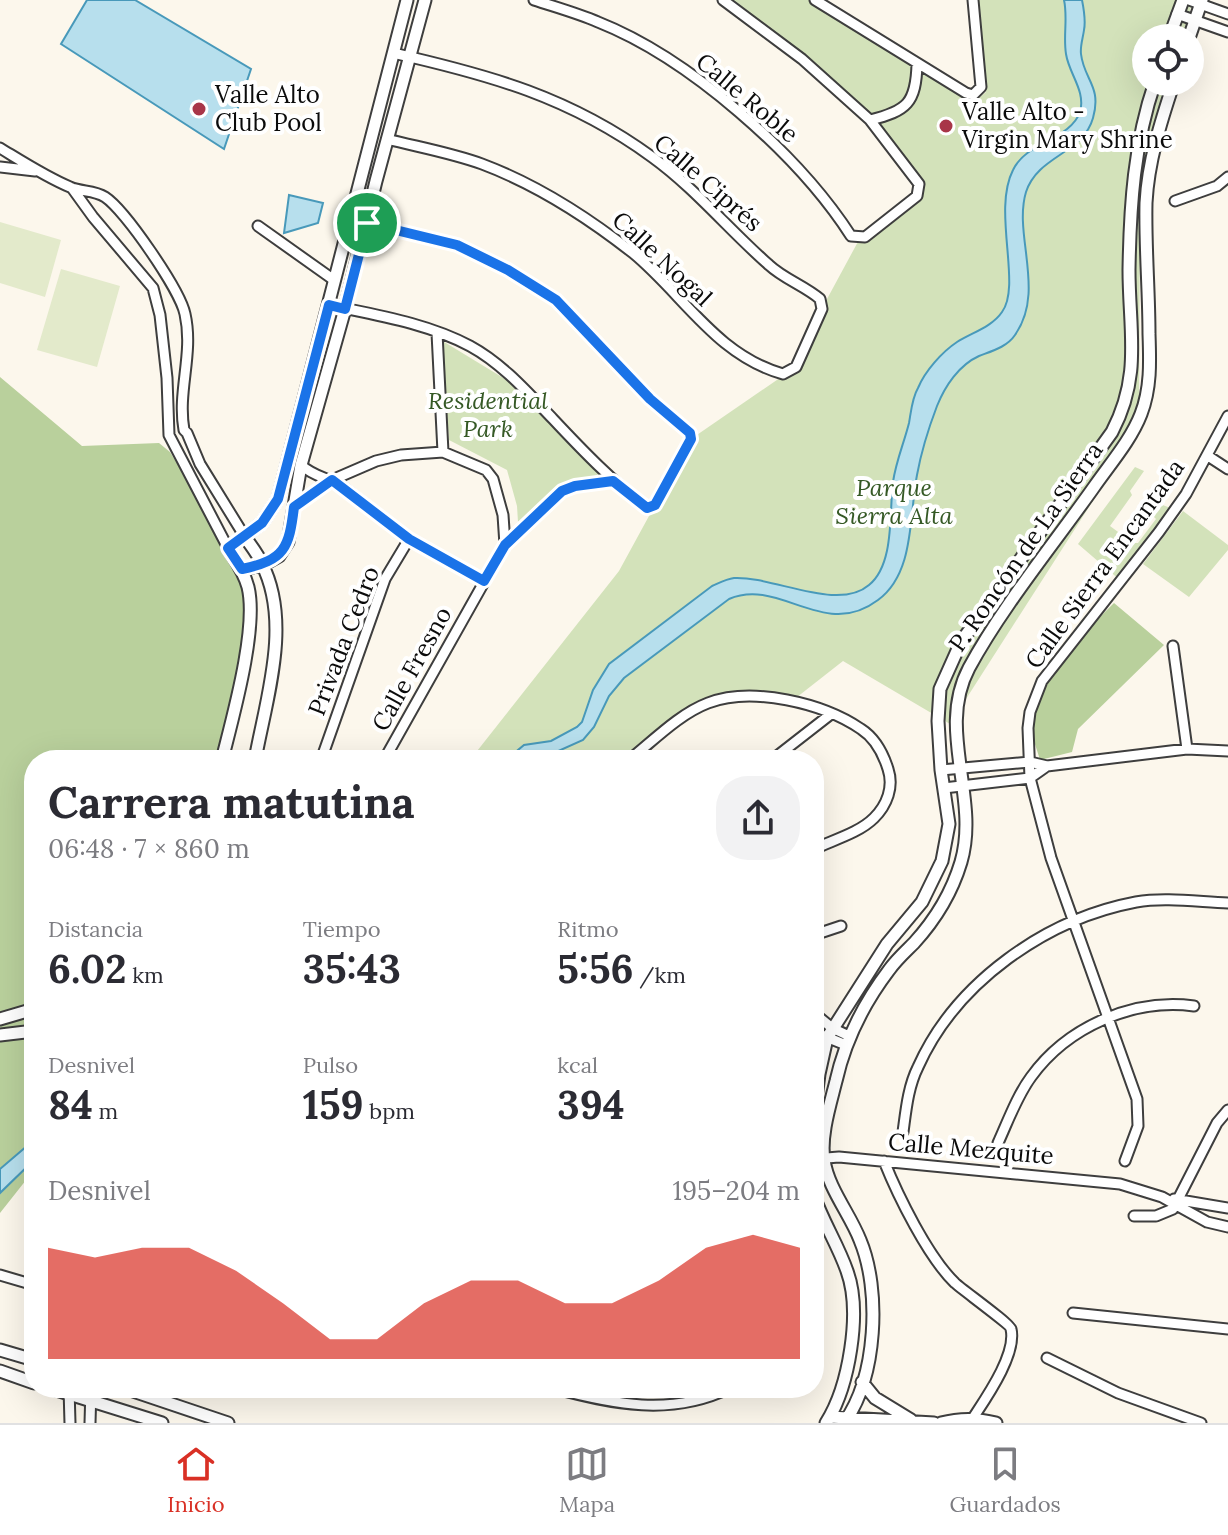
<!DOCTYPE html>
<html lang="es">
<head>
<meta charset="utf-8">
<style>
  body { margin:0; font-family:Lora,serif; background:#f2f2f3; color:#2b2b33; height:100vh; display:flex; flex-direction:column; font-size:30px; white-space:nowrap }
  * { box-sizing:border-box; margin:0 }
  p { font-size:26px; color:#7c7c81 }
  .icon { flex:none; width:44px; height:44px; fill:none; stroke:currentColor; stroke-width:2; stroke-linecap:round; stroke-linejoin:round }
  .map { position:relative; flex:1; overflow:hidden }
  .panel { position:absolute; left:24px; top:750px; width:800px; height:648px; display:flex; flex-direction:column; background:#fff; border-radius:32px; box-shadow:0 8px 32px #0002 }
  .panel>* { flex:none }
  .controls { position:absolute; left:1132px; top:24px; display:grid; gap:16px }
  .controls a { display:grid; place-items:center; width:72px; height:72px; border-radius:50%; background:#fff; box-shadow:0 8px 32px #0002; font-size:40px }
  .pin { position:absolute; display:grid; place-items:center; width:68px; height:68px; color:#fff; margin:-34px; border:4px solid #fff; border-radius:50%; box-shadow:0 2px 8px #0007 }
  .round { display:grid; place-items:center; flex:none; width:84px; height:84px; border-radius:32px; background:#f2f2f3 }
  .head { display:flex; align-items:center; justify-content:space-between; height:136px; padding:0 24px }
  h1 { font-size:44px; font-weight:700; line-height:60px }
  .metrics { display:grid; grid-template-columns:repeat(3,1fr); gap:12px; height:136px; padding:8px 24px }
  .metrics div { display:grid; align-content:center }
  .metrics b { font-size:40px; font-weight:700 }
  .metrics small { font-size:22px; font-weight:400 }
  .metrics p { font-size:22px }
  .chart { height:224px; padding:16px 24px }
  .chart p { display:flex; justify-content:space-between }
  .chart svg { width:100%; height:144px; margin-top:8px; fill:#d93025; opacity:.7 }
  .dock { display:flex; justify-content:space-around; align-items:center; height:112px; border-top:2px solid #e1e1e2; background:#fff; font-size:22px; color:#7c7c81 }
  .dock a { display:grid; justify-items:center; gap:4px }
  .dock .current { color:#d93025 }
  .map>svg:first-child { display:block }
  .green { fill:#d3e2ba }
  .forest { fill:#b9d09c }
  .pitch { fill:#e3eacb }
  .water { fill:#b7dfed; stroke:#4899ba; stroke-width:2 }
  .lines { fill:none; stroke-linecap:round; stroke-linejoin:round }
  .minor-casing { stroke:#3e3e3e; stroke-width:13 }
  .tertiary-casing { stroke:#3e3e3e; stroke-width:15 }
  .minor { stroke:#fff; stroke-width:9 }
  .tertiary { stroke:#fff; stroke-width:11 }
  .route-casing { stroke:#fff; stroke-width:16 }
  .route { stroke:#1a73e8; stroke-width:10 }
  .poi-dot { fill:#a83648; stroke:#fff; stroke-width:3 }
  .labels { text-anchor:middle; stroke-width:8; stroke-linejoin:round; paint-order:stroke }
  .poi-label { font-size:24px; fill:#0b0b0b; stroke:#fff; text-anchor:start }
  .street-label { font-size:24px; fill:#0b0b0b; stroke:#fff }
  .park-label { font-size:24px; font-style:italic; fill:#355925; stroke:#fff }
</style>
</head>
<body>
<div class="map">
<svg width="1228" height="1423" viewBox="0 0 1228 1423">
  <rect width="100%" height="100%" fill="#fcf7ec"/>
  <!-- green -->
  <path class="green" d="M723,0H815L975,101L986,92L968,0H1193L1182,38H1146V82H1170L1140,190L1139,429L950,724L843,661L792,701L754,697L709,703L629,760H470L619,571L691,439L787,373L860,238L917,196L914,177L870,120Z
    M441,340L515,385L600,474L557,490L518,522L517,506L507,470L449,440Z
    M1135,467L1144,471L1130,491L1132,495L1110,526L1133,543H1138L1156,519L1152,515L1160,504L1173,509L1121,581L1078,544Z
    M1183,511L1228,545V550L1189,597L1143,564Z"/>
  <!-- forest -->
  <path class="forest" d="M0,377L82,446L159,443L170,452L242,569L251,607L222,760H34V1170L0,1213Z
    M1114,603L1164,645L1078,729L1072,752L1040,760C1037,749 1031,735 1031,724C1034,680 1084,633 1114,603Z"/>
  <!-- pitch -->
  <path class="pitch" d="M0,222L61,240L45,297L0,283Z
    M61,269L120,286L97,367L37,350Z"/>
  <!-- water -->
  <path class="water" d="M87,0H135L251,69L224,149L61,44Z
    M1064,0H1082C1084,10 1086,20 1084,30C1083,38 1080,46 1081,54C1084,80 1102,86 1093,118C1083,154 1038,155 1026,192C1013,235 1046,291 1015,335C1007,347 992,351 979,356C959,365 945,386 937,406C929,427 921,453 917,475C909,515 915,573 878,600C824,641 780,577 729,599L624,678L609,696L594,727L583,740L554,753L537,752L523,760H506L524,745L551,741L577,727L582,722L593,690L609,664L712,586C719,583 726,579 734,578C773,576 838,612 869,585C895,564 889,511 893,482C896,461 904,443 909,423C911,412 912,398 918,388C925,371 942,352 957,342C971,333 992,327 1002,312C1022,285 992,211 1013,170C1027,141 1070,140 1080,112C1086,91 1069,74 1066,54C1063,36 1068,18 1064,0Z
    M289,195L323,203L318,223L284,233Z
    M34,1140V1160L0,1193V1169Z"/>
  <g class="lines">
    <!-- minor casing -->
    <g class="minor-casing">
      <path id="minor" d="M534,0C555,7 577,13 598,22C689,58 798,154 851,236L865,237L917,196L919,184L870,120L802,59L723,0
        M815,0L966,93L973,95L981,87L973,0
        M1189,0L1228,14
        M1177,14L1228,32
        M870,120C907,111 916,103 917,64
        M387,139C418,147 452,153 482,164C538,185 586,216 633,253C683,294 716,355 783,374L796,367L822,309L820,299C805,286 784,279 769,265C729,230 695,188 652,157C570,97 490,75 393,53
        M0,148C23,162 46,177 70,187C81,192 94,190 105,197C125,210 180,290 185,314C194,354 177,391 184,430L187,433L200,464L245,537
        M0,167L35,171
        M72,188L93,217L153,288L160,315L167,378L169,435L228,548
        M1175,201L1217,186L1228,177
        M258,226L334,280
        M329,305C376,315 427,323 470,346C503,364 528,393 553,419C583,451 612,481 647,508L655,505L691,439L689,431L650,399L556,300L508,270L457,245L367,223
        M437,333L443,452
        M1208,456L1228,469
        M301,465C314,477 329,478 343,487L409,539L484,581
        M294,507L332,480L376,461L401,455L443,452L486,470L493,479L503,515L505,545
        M1173,646L1187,749
        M321,760L385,579L409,539
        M384,760L505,545L562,491L575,486L613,481
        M629,760C653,741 679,714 708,703C752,686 823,703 861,729C875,738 883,753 888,769C894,787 887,805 874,818C859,833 833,840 814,849
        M772,760L831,714
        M941,770L1030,762L1047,766L1187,749L1228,751
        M944,788L1030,778L1047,766
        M814,935L841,926
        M814,1013L832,1028L849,1036
        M814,1032L846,1045
        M903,1132C906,1110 908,1087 918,1067C956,982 1046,919 1136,902C1165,897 1199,902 1228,903
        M998,1143C1008,1121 1017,1096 1031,1077C1068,1026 1134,998 1194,1006
        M814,1159L839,1157L1120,1184L1162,1197L1207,1222L1228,1227
        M884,1161C898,1196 928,1257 955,1283C964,1291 1010,1324 1011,1329C1017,1354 986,1398 973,1418
        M1125,1161L1138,1126L1137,1099L1051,858L1030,778L1028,728L1030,712L1042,681L1159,532L1186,494L1228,416
        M1174,1199L1228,1208
        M1134,1216H1156L1173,1209L1217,1123L1228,1110
        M0,1275L34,1285
        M1073,1313L1228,1329
        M1047,1358L1118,1393L1201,1423
        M69,1388L70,1423
        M552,1388C613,1404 671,1417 730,1388
        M90,1423L91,1388"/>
    </g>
    <!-- tertiary casing -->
    <g class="tertiary-casing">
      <path id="tertiary" d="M1169,38L1183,0
        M1189,38L1202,0
        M245,537C251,546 258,554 262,564C292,623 266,699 255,760
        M242,569L263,565L279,556L288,542L301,465L345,309L376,181L425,0
        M222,760C233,716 258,628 248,587C244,572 236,561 228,548L262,523L278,499L407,0
        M0,1019L34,1009
        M0,1035L34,1031
        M814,1114L819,1074L827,1038L887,944L922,902L942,861L949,824L941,770L938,721L940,689L961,642L1112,432C1142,375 1129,331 1129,270C1130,206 1134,143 1155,82
        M814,1196C823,1222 838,1245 847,1271C862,1312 849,1387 826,1423
        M0,1350L34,1360
        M0,1371L34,1383
        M862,1382L875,1398L911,1420
        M50,1388L162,1423
        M124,1388L228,1423
        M830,1417L934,1423
        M844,1423C877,1377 881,1290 860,1240C850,1214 828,1188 824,1160C820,1136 830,1105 836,1081C845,1041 864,1003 889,970C896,960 905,952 914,943C935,920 952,892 961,862C980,798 936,730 969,668C1002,607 1053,545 1094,487C1110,464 1131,440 1141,414C1151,388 1150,362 1149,334C1149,291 1145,246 1146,203C1148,162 1161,121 1174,82
        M941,1423C960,1418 977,1418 996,1423"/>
    </g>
    <!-- minor -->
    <use href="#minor" class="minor"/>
    <!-- tertiary -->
    <use href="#tertiary" class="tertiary"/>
  </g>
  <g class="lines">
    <!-- route casing -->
    <g class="route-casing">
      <path id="route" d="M367,223L457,245L508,270L556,300L650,399L690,433L691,439L655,505L647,508L613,481L575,486L562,491L505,545L484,581L409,539L332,480L294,507C289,548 285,560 242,569L228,548L262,523L278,499L329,305L345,309Z"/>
    </g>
    <!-- route -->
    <use href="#route" class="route"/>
  </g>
  <!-- markers -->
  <g class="poi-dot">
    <circle cx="199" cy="109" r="8"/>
    <circle cx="946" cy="126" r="8"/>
  </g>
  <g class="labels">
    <!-- poi labels -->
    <g class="poi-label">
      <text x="215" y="103">Valle Alto<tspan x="215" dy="28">Club Pool</tspan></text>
      <text x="962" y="120">Valle Alto -<tspan x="962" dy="28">Virgin Mary Shrine</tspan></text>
    </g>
    <!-- street labels -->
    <g class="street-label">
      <text transform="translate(747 98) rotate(40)" y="8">Calle Roble</text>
      <text transform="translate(708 183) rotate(41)" y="8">Calle Ciprés</text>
      <text transform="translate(662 259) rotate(43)" y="8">Calle Nogal</text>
      <text transform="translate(1026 547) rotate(-55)" y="8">P. Roncón de La Sierra</text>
      <text transform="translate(1105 564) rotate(-54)" y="8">Calle Sierra Encantada</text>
      <text transform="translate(344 641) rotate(-69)" y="8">Privada Cedro</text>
      <text transform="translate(412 669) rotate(-61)" y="8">Calle Fresno</text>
      <text transform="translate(971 1149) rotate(5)" y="8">Calle Mezquite</text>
    </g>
    <!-- park labels -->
    <g class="park-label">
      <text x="488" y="409">Residential<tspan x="488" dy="28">Park</tspan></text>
      <text x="894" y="496">Parque<tspan x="894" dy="28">Sierra Alta</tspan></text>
    </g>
  </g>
</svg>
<div class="controls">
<a><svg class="icon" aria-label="locate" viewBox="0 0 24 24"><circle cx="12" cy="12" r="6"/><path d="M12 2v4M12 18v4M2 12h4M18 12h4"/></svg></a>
</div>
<div class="pin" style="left:367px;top:223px;background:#1e9e55"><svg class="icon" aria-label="arrive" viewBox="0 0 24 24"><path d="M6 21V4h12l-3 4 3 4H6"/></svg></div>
<section class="panel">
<div class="head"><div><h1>Carrera matutina</h1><p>06:48 · 7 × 860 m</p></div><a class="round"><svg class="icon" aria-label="share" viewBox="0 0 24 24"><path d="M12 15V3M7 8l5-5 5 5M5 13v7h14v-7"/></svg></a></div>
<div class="metrics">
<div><p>Distancia</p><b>6.02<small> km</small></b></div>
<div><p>Tiempo</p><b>35:43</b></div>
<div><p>Ritmo</p><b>5:56<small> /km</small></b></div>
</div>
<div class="metrics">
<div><p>Desnivel</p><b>84<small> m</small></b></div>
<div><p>Pulso</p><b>159<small> bpm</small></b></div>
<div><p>kcal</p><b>394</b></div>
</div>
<div class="chart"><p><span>Desnivel</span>195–204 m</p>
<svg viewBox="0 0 160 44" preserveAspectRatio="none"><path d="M0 44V10L10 13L20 10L30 10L40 17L50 27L60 38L70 38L80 27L90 20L100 20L110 27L120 27L130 20L140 10L150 6L160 10V44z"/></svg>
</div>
</section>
</div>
<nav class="dock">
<a class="current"><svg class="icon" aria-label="home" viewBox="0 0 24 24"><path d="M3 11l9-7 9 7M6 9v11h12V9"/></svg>Inicio</a>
<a><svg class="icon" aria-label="map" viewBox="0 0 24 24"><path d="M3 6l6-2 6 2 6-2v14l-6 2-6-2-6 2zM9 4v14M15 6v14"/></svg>Mapa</a>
<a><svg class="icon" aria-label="saved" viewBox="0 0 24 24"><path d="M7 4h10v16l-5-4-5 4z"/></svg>Guardados</a>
</nav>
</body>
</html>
